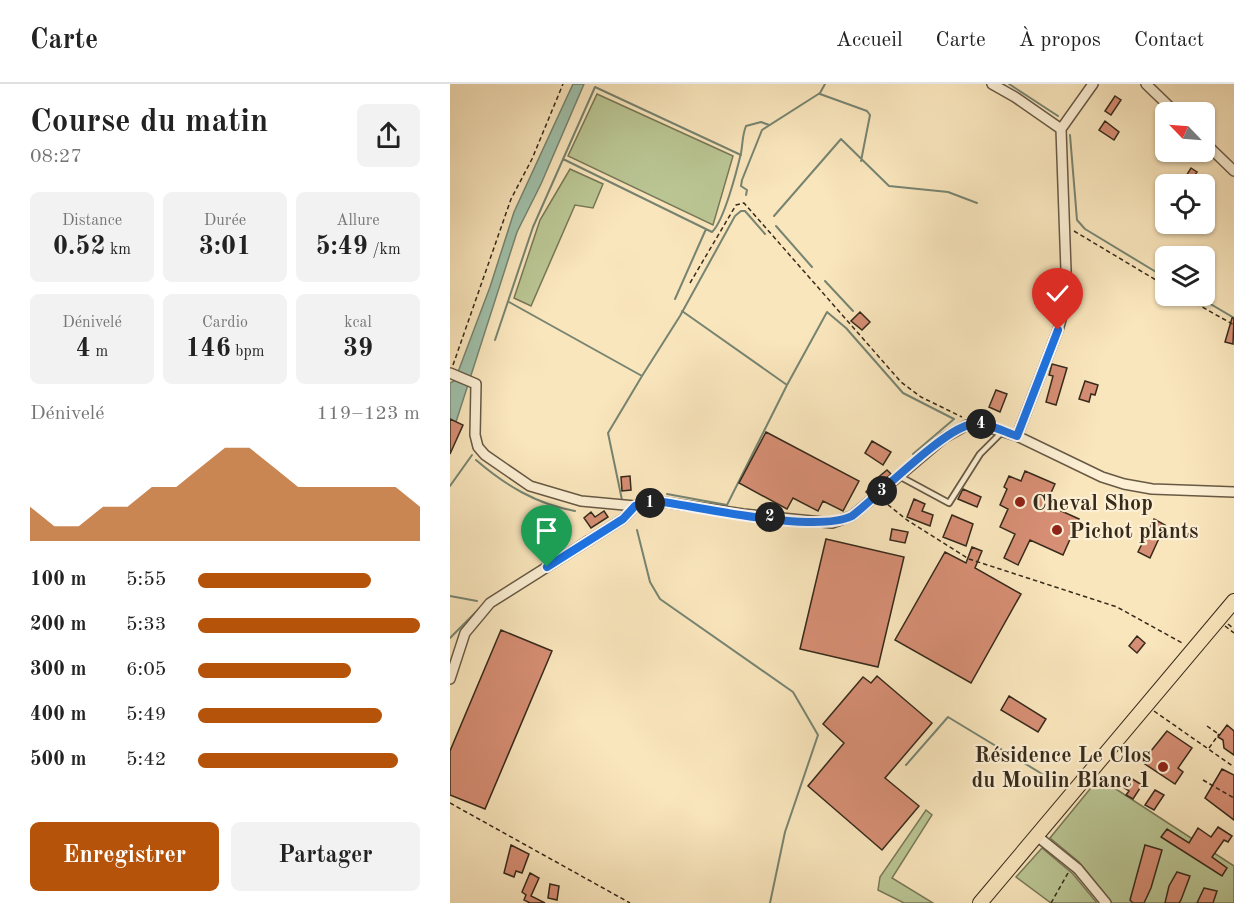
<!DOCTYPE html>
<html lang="fr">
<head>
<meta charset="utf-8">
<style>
  body { margin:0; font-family:"Old Standard TT",serif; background:#f2f2f2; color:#222; height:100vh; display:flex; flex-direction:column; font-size:22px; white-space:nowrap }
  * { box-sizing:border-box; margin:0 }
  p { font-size:20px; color:#767676 }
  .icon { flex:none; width:33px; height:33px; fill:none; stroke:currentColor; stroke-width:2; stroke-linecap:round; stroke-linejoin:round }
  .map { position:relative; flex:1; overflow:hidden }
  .sheet { display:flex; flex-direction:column; background:#fff; width:450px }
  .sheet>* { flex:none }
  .needle { width:39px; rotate:295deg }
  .tools { position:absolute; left:705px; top:18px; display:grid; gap:12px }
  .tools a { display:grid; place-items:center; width:60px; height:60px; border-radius:9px; background:#fff; box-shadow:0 2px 4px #0004; font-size:30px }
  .pin { position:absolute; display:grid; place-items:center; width:51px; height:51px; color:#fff; margin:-62px -26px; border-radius:50% 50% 50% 0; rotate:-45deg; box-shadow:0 0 6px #0007 }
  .pin .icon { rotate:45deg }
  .km { position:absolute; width:30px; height:30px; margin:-15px; border-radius:50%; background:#222; color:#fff; font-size:16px; line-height:30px; text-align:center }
  .round { display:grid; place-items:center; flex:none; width:63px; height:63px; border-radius:9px; background:#f2f2f2 }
  .summary { display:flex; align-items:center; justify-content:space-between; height:102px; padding:0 30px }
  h1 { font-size:33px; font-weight:800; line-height:45px }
  .stats { display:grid; grid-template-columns:repeat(3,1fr); gap:9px; height:102px; padding:6px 30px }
  .stats div { display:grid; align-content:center; border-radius:9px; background:#f2f2f2; text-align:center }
  .stats b { font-size:26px; font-weight:800 }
  .stats small { font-size:16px; font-weight:400 }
  .stats p { font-size:16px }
  .chart { height:168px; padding:12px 30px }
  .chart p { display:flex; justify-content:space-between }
  .chart svg { width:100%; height:108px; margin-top:6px; fill:#b45309; opacity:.7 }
  .primary-button { display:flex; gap:12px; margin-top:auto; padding:12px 30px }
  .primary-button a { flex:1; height:69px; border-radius:9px; background:#b45309; color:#fff; font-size:24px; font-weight:800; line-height:69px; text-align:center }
  .primary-button a+a { background:#f2f2f2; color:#222 }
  ul { padding:0 30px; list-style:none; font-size:20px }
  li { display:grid; grid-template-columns:96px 72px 1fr; align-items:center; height:45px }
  li i { height:15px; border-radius:8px; background:#b45309 }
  header { display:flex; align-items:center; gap:36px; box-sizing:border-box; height:84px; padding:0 30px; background:#fff; border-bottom:2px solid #e0e0e0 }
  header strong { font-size:28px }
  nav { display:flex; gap:33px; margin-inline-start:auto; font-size:21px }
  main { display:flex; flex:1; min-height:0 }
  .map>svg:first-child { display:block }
  .green { fill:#bac694; stroke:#787858; stroke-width:1.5 }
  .water { fill:#a0c0aa; stroke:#768471; stroke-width:1.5 }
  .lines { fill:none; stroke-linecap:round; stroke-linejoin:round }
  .stream { stroke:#768471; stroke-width:2 }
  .building { fill:#d68e74; stroke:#362a1b; stroke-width:1.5 }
  .lane-casing { stroke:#675944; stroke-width:8 }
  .street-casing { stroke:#675944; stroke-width:12 }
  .primary-casing { stroke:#362a1b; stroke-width:16 }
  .path { stroke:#362a1b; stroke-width:1.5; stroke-dasharray:4.5 3; stroke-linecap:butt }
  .lane { stroke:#fcefd4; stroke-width:4.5 }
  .street { stroke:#fcefd4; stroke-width:9 }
  .primary { stroke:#fae6bd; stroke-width:14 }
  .route-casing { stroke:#fff; stroke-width:12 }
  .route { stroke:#1a73e8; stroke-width:8 }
  .poi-dot { fill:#8f2418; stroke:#fcefd4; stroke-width:2 }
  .labels { text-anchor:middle; stroke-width:4.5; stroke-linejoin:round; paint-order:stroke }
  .poi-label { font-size:22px; font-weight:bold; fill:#362a1b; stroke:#fcefd4; text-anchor:start }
</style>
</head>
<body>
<header>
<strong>Carte</strong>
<nav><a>Accueil</a><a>Carte</a><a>À propos</a><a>Contact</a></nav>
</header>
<main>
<section class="sheet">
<div class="summary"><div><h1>Course du matin</h1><p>08:27</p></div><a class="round"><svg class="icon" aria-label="share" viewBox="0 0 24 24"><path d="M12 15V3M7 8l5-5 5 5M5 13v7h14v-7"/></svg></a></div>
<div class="stats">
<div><p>Distance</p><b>0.52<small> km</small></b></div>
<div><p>Durée</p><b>3:01</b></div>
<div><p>Allure</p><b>5:49<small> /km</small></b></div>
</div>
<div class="stats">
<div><p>Dénivelé</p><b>4<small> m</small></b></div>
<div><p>Cardio</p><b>146<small> bpm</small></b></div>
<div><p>kcal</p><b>39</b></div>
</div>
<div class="chart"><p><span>Dénivelé</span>119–123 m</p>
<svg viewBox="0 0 160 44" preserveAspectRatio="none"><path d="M0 44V30L10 38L20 38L30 30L40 30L50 22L60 22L70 14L80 6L90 6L100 14L110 22L120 22L130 22L140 22L150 22L160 30V44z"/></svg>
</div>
<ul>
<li><b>100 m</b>5:55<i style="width:78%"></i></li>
<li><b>200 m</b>5:33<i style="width:100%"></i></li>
<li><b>300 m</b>6:05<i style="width:69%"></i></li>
<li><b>400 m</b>5:49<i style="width:83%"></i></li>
<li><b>500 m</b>5:42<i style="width:90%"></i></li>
</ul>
<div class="primary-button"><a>Enregistrer</a><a>Partager</a></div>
</section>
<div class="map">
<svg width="784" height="819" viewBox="0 0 784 819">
  <rect width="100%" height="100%" fill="#fae6bd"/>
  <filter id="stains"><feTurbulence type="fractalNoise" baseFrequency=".00333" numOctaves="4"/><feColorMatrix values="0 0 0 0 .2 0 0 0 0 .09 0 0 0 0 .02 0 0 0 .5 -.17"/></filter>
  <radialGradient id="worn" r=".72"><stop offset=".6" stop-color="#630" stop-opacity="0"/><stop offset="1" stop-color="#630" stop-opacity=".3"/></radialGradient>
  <!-- green -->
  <path class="green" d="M147,10L283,72L263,141L118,72Z
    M120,85L153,100L143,124L125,121L81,222L64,214L90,136Z
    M649,694L784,782V819H662L629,778L600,754Z
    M476,726L482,731L442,794L483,819H454L428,806L430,793Z
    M592,764L623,790L647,819H601L566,793Z"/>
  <!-- water -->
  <path class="water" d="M123,0H134L91,100L67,148L6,338L0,335V299L4,297L8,288L40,203L64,128Z"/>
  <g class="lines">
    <!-- stream -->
    <path class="stream" d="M559,0L608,32
      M370,10L417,27L420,31L411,77
      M620,51L627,136L635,145L716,194
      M113,75L262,148C274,137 287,86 291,69C293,59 292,52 296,42L311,38L319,41
      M296,111L297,106L291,102L292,96L312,46L370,9L375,0
      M324,132L391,55L439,102L498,108L527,119
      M326,142L362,183
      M375,197L403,227
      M747,212L784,234
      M225,215L256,145
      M59,218L192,292L230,232L285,132L291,127H295L315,150
      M232,227L337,301L377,228L396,244L453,309L504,335L463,370
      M45,256L83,143L145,3L291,71
      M26,376C55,401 86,420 125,427
      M0,402L22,371
      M217,410L277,421L337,301
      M172,416L158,349L192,292
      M187,446L200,498L210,515L343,608L368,651L335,748L320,819
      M111,469L136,452
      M0,512L27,517
      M0,554L30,524
      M456,681L498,633L612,702"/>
  </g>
  <!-- building -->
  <path class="building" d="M665,12L671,16L661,31L655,27Z
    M655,37L669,48L664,56L649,46Z
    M741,84L747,88L739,100L733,97Z
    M410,228L420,238L412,246L401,237Z
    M782,234H784L783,260L775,258Z
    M602,280L617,284L606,321L596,318L603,292L599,291Z
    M635,297L648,301L645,311L641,310L639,318L629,315Z
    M546,306L557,310L550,328L539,323Z
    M0,335L13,341L0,370Z
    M316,348L409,397L393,427L373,417L368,427L343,414L337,425L289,399Z
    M422,357L441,368L433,381L415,369Z
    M437,386L441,390L418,410L416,408L425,396Z
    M575,387L605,400L596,420L629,435L613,471L580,456L568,481L554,474L565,450L550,443L558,425L550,421L557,405L554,403L559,392L571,397Z
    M180,392L181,406L172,407L171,393Z
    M513,405L531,413L527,423L508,415Z
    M464,415L475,420L472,427L483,431L480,442L457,433Z
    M154,427L158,433L141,444L134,434L141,428L145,433Z
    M502,431L523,440L516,462L493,453Z
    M704,435L715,441L700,474L688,468Z
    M442,445L458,448L455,459L440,456Z
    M376,455L454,473L428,583L350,565Z
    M522,463L532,467L525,484L571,510L521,599L445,556L495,468L516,479Z
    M51,546L102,567L35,725L0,711V667Z
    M687,552L695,559L687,569L679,562Z
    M427,592L482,639L435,694L469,722L432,766L358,702L394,659L373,640L413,593L421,599Z
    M559,612L596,635L588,648L551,626Z
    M777,641L784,647V671L774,664L773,656L768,653Z
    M717,647L742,664L728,684L733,688L725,700L692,678Z
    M772,685L784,691V736L755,714Z
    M676,691L692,701L683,715L676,711L679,707L670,701Z
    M705,706L714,711L704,726L695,721Z
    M768,743L782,752L778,758L774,756L762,773L777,784L772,792L711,753L717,745L739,759L748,744L761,753Z
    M61,761L79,770L72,789L66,787L64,793L54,789Z
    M695,761L712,766L701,804L694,819H683L680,816Z
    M727,788L740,792L731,816L729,819H715L719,802Z
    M80,789L89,794L81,812L95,819H80L74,816L76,811L72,808Z
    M100,800L109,802L107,816L98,814Z
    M754,804L767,807L763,819H747Z"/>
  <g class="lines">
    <!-- lane casing -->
    <g class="lane-casing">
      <path id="lane" d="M449,392L499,419L530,370L551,349"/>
    </g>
    <!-- street casing -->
    <g class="street-casing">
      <path id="street" d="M542,0L565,13L611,45L617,215L608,246L567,352
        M696,0L725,28
        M611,45L643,0
        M754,58L784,87
        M0,289L26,300L25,351L28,363L35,371L80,402L131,417L185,422L206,417L293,430L382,439L402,432L494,354L517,341L527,340L567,352L652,393L674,400L702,405L784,408
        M0,595L15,549L40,519L173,435L185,422
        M587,752L628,785L656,819"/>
    </g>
    <!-- primary casing -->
    <g class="primary-casing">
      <path id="primary" d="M530,819L784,517"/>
    </g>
    <!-- path -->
    <path class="path" d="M624,147L716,202
      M240,199L286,121L294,119L451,298L471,313L512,333
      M733,212L784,241
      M3,281L61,115L82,75L113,0
      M432,416L457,436L519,475L667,523L734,560
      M778,540L784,545
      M775,542L784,549
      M704,627L784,683
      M757,642L770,651
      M759,664L769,650
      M753,696L784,714
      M0,719L180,819
      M601,819L618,789"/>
    <!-- lane -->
    <use href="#lane" class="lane"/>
    <!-- street -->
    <use href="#street" class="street"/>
    <!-- primary -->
    <use href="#primary" class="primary"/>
  </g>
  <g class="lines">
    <!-- route casing -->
    <g class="route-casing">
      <path id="route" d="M97,483L173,435L185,422L206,417C252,423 365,450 402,432C428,412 492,347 519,341C535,337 552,347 567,352L608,246"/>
    </g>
    <!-- route -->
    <use href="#route" class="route"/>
  </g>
  <!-- markers -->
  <g class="poi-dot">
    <circle cx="570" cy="418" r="6"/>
    <circle cx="607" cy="446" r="6"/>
    <circle cx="713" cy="683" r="6"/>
  </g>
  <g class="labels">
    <!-- poi labels -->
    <g class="poi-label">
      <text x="582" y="426">Cheval Shop</text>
      <text x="619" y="454">Pichot plants</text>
      <text x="701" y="678" text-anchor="end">Résidence Le Clos<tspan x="701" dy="25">du Moulin Blanc 1</tspan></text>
    </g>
  </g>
  <rect width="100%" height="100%" filter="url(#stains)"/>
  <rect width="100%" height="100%" fill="url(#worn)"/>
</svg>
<div class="tools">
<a><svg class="needle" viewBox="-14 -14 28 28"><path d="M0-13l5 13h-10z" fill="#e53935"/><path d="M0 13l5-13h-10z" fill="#767676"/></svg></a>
<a><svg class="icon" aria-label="locate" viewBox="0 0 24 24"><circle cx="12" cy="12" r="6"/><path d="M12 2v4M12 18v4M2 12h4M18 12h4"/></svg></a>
<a><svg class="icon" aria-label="layers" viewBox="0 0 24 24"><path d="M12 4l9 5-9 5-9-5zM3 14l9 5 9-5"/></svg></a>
</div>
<div class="pin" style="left:97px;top:483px;background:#1e9e55"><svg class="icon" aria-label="arrive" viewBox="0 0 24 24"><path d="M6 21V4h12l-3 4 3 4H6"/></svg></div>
<div class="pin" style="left:608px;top:246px;background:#d93025"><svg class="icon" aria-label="check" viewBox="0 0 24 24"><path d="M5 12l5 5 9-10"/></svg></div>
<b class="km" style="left:200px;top:419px">1</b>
<b class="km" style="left:320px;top:433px">2</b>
<b class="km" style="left:432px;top:407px">3</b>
<b class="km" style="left:531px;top:340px">4</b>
</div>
</main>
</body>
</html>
